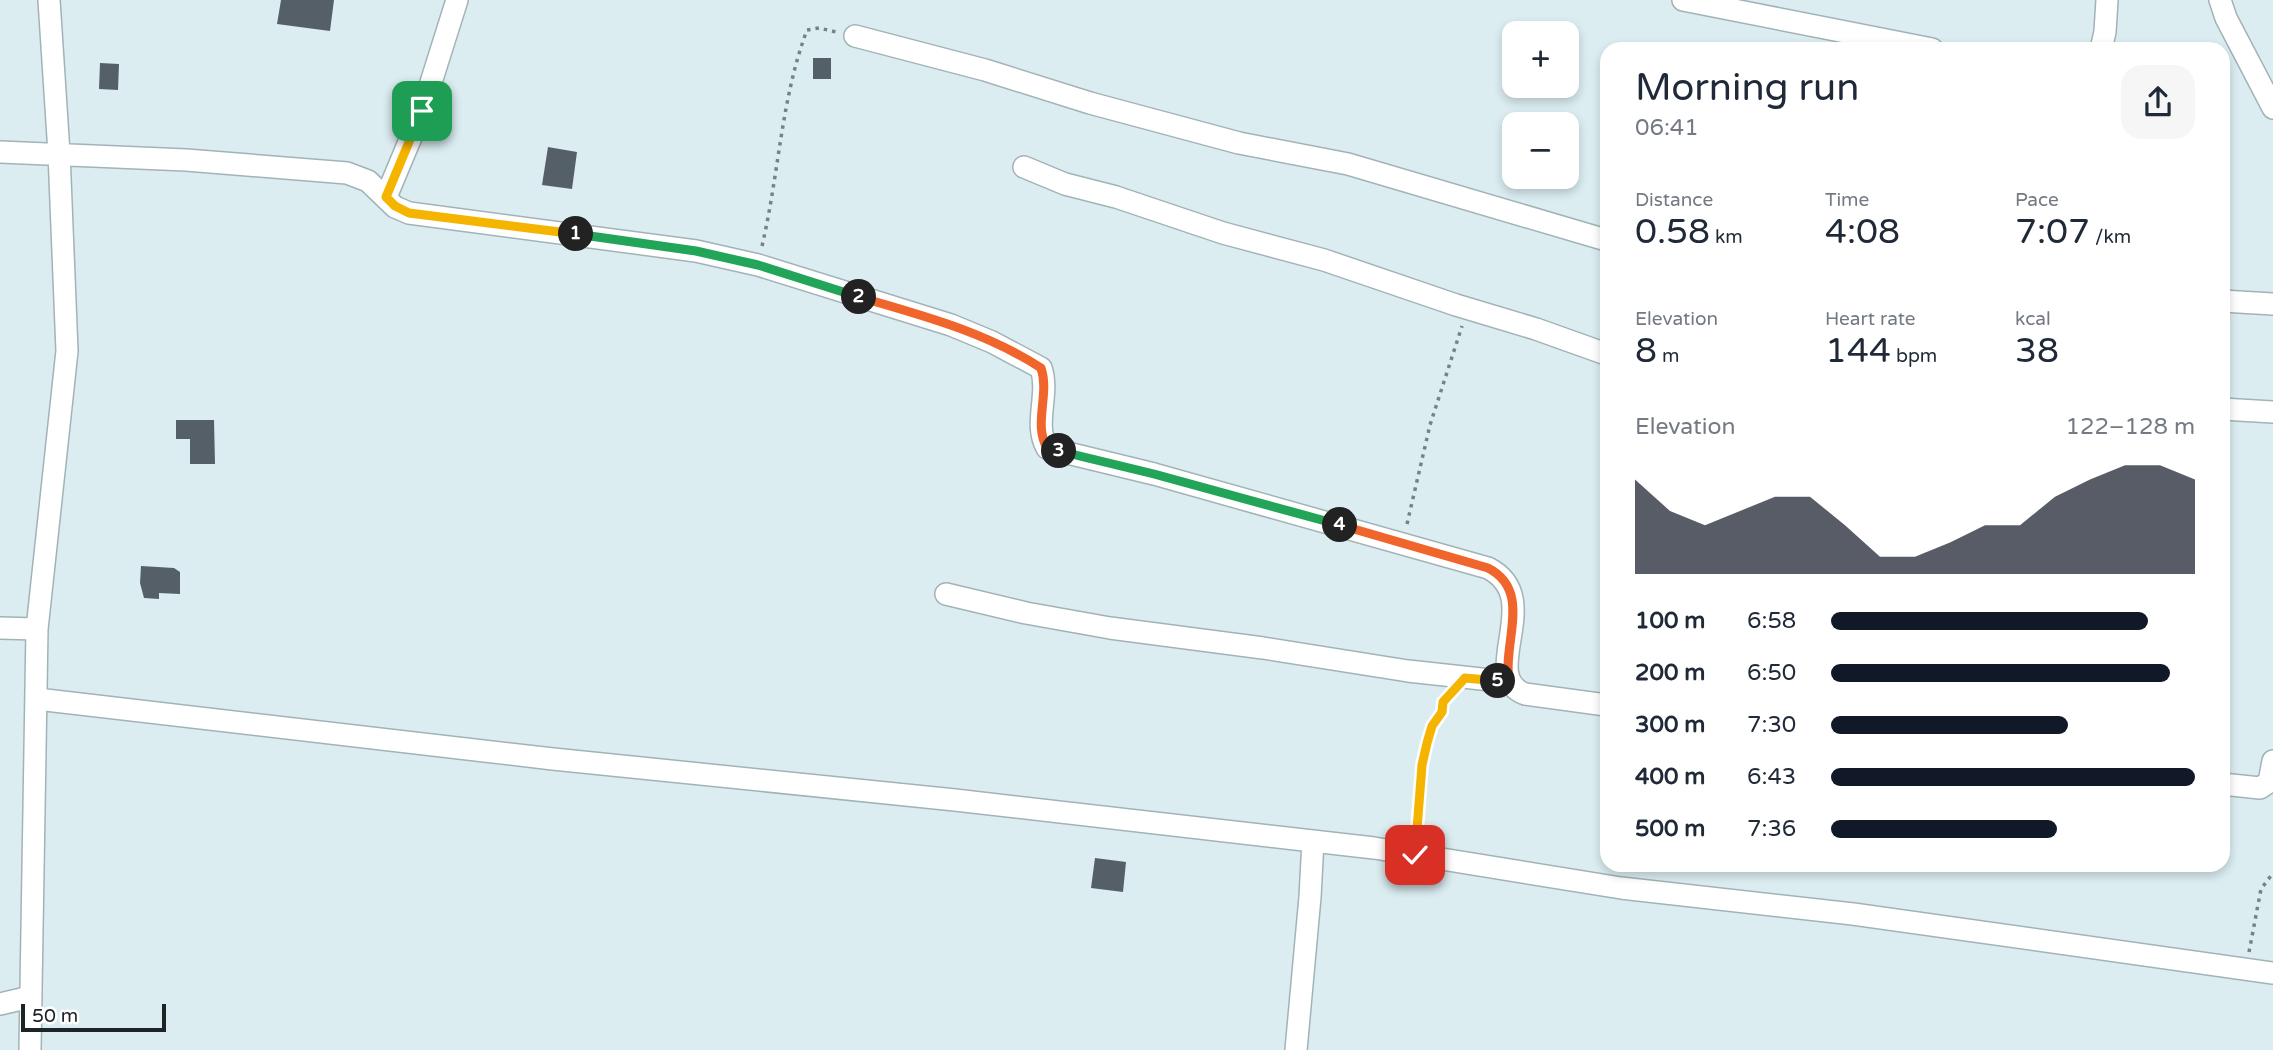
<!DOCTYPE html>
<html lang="en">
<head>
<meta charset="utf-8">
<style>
  body { margin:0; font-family:"Varela Round",sans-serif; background:#f6f6f7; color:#1f2937; height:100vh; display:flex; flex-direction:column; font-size:26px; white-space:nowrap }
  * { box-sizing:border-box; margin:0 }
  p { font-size:23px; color:#747a83 }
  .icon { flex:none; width:38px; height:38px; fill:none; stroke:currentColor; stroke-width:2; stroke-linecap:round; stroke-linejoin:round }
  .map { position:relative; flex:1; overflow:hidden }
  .side { position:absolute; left:1600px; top:42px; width:630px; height:830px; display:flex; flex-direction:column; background:#fff; border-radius:21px; box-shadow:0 4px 10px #0003 }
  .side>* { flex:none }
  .fabs { position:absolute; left:1502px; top:21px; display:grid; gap:14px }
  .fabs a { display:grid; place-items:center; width:77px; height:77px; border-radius:14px; background:#fff; box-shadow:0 4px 10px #0003; font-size:35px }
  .scale { position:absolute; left:21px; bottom:18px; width:145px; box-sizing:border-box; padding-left:7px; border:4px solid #1d2425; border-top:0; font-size:19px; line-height:24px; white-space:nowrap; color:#1d2425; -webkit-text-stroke:5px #fff; paint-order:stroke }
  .pin { position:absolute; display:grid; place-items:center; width:60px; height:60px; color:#fff; margin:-30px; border-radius:14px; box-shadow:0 4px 10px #0006 }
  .km { position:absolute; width:35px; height:35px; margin:-18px; border-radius:50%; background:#222; color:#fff; font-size:19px; line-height:35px; text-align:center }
  .round { display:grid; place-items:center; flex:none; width:74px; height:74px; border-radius:21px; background:#f6f6f7 }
  .summary { display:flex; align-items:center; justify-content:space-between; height:119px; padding:0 35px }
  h1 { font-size:38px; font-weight:600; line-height:52px }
  .stats { display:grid; grid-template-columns:repeat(3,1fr); gap:10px; height:119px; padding:7px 35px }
  .stats div { display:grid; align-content:center }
  .stats b { font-size:35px; font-weight:600 }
  .stats small { font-size:19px; font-weight:400 }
  .stats p { font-size:19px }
  .chart { height:196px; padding:14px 35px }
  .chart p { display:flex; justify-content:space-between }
  .chart svg { width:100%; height:126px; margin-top:7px; fill:#111827; opacity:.7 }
  ul { padding:0 35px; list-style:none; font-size:23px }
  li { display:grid; grid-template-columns:112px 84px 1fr; align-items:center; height:52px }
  li i { height:18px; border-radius:9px; background:#111827 }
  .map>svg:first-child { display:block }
  .building { fill:#545f68 }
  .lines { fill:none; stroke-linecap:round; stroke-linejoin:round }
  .minor-casing { stroke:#a2b3b7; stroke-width:24 }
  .path { stroke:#768285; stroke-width:3.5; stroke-dasharray:3.5 5; stroke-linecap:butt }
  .minor { stroke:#fff; stroke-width:21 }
  .split-1-casing { stroke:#fff; stroke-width:14 }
  .split-2-casing { stroke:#fff; stroke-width:14 }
  .split-3-casing { stroke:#fff; stroke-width:14 }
  .split-4-casing { stroke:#fff; stroke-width:14 }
  .split-5-casing { stroke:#fff; stroke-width:14 }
  .split-6-casing { stroke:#fff; stroke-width:14 }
  .split-1 { stroke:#f5b400; stroke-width:9 }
  .split-2 { stroke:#22a559; stroke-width:9 }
  .split-3 { stroke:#f0652b; stroke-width:9 }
  .split-4 { stroke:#22a559; stroke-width:9 }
  .split-5 { stroke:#f0652b; stroke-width:9 }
  .split-6 { stroke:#f5b400; stroke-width:9 }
</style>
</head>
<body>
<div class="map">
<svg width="2273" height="1050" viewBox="0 0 2273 1050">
  <rect width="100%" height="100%" fill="#dbedf1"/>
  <!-- building -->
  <path class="building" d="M281,0H334L330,31L277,24Z
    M813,58H831V79H813Z
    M100,63L119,64L118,90L99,89Z
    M548,147L577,152L572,189L542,185Z
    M176,420H214L215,464H190V439H176Z
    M141,566L174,568L180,572V594L159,593V599L144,598L140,583Z
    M1095,858L1126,862L1123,892L1091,888Z"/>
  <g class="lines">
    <!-- minor casing -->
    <g class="minor-casing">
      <path id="minor" d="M1683,0L1932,49
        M2220,0L2226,18L2273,108
        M855,36L985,70L1090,103L1239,143L1348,164L1606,240
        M2101,49L2105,32L2107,0
        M0,152L186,160L347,173L368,181L395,207L409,213L696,251L758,265L951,325L992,342L1041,368C1050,394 1033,424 1047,448L1154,474L1488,568C1547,598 1477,676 1525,694L1606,705
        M1024,167L1065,184L1116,197L1223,233L1324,260L1456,305L1536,329L1606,354
        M386,197L422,111L457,0
        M2222,301L2273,304
        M2222,409L2273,412
        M946,594L1026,613L1110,628L1263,648L1408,671L1509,682
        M0,628L37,629
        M37,699L553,759L955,800L1374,848L1621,888L1853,914L2273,973
        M2222,784L2260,788L2269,782L2273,761
        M0,1004L30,997
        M30,1050L37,629L67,351L59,153L49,0
        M1296,1050L1310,897L1313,841"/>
    </g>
    <!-- path -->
    <path class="path" d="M762,246C779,174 781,99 807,30L819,28L836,32
      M1407,524L1430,425L1462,326
      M1417,836L1421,765L1432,726L1442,712L1443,702L1448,696
      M2249,952L2261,889L2273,873"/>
    <!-- minor -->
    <use href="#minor" class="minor"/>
  </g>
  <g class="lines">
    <!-- split-1 casing -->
    <g class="split-1-casing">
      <path id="split-1" d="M422,111L386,197L395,206L409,213L576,234"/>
    </g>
    <!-- split-2 casing -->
    <g class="split-2-casing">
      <path id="split-2" d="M576,234L696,251L758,265L859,297"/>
    </g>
    <!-- split-3 casing -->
    <g class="split-3-casing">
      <path id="split-3" d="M859,297C921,315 986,332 1041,368C1050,394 1033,424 1047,448L1059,451"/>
    </g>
    <!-- split-4 casing -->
    <g class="split-4-casing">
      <path id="split-4" d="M1059,451L1154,474L1340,525"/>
    </g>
    <!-- split-5 casing -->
    <g class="split-5-casing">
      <path id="split-5" d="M1340,525L1488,568C1533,591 1502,643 1509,682L1498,681"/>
    </g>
    <!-- split-6 casing -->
    <g class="split-6-casing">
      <path id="split-6" d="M1415,855L1422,765L1427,743L1432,726L1442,712L1443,702L1465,678L1498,681"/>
    </g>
    <!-- split-1 -->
    <use href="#split-1" class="split-1"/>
    <!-- split-2 -->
    <use href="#split-2" class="split-2"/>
    <!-- split-3 -->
    <use href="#split-3" class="split-3"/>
    <!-- split-4 -->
    <use href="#split-4" class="split-4"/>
    <!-- split-5 -->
    <use href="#split-5" class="split-5"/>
    <!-- split-6 -->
    <use href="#split-6" class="split-6"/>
  </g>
</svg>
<div class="fabs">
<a>+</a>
<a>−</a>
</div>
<div class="scale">50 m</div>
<div class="pin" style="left:422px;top:111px;background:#1e9e55"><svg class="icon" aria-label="arrive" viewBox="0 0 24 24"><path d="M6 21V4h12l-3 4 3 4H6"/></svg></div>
<div class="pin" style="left:1415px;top:855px;background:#d93025"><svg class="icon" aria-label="check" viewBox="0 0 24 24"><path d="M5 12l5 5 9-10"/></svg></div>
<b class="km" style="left:576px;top:234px">1</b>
<b class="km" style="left:859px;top:297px">2</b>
<b class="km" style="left:1059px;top:451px">3</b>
<b class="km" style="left:1340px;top:525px">4</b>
<b class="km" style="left:1498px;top:681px">5</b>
<section class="side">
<div class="summary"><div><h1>Morning run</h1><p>06:41</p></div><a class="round"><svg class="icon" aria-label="share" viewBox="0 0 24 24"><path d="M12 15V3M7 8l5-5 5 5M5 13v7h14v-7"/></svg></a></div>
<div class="stats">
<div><p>Distance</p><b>0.58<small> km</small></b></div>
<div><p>Time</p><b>4:08</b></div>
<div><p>Pace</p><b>7:07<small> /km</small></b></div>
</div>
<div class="stats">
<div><p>Elevation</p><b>8<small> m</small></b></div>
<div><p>Heart rate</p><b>144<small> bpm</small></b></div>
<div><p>kcal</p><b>38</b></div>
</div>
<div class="chart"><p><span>Elevation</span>122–128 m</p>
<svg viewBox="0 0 160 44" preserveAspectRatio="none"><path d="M0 44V11L10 22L20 27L30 22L40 17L50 17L60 27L70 38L80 38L90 33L100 27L110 27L120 17L130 11L140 6L150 6L160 11V44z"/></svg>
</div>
<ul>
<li><b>100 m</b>6:58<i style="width:87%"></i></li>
<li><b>200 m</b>6:50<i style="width:93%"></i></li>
<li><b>300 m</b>7:30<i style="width:65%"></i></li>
<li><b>400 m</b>6:43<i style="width:100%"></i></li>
<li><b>500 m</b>7:36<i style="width:62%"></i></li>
</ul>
</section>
</div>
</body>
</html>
